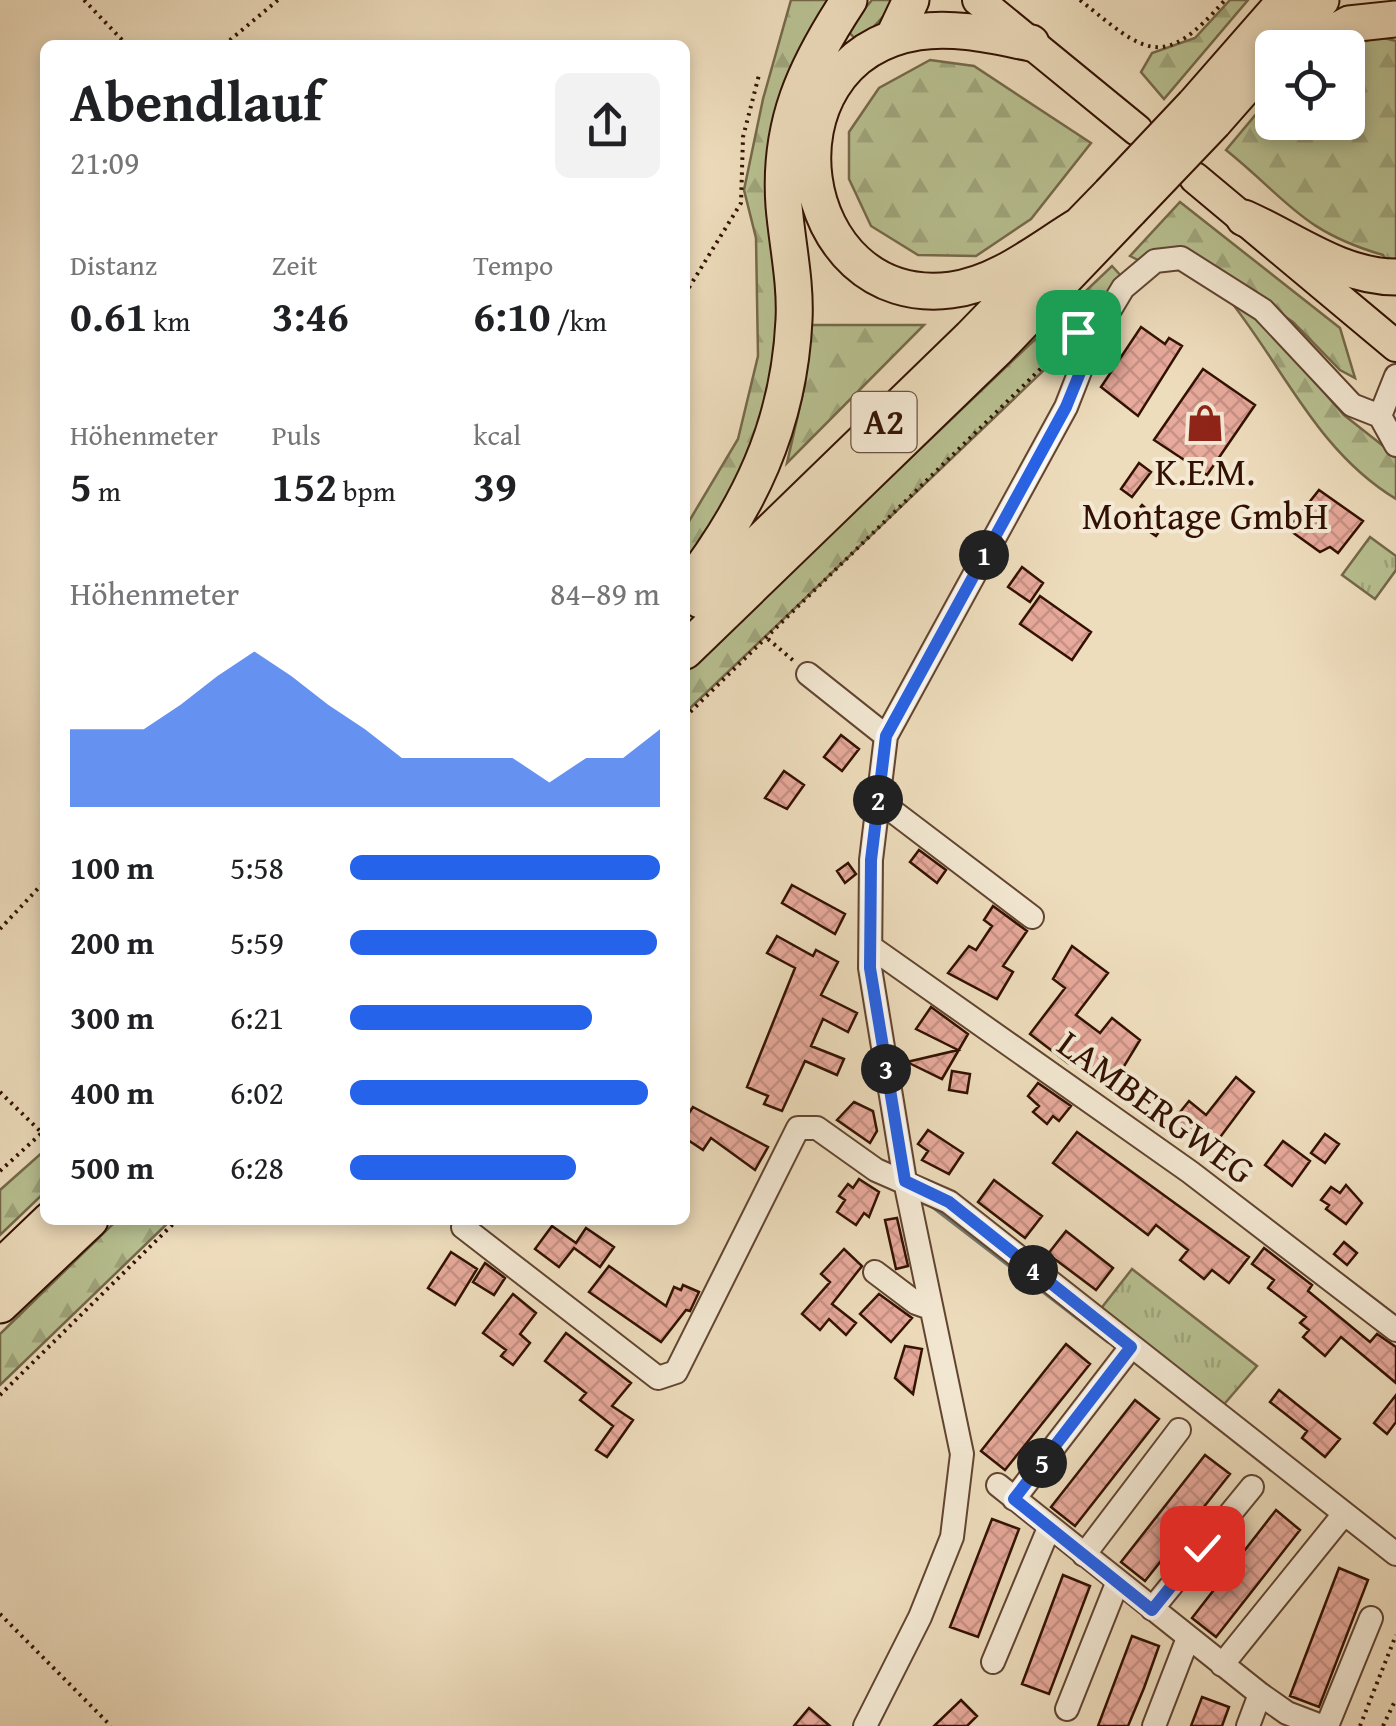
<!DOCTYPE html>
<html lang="de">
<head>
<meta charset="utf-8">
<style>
  body { margin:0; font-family:"Gentium Book Plus",serif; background:#f2f2f2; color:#202124; height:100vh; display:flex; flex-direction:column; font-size:38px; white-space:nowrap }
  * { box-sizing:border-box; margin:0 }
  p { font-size:32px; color:#757577 }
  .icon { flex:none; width:55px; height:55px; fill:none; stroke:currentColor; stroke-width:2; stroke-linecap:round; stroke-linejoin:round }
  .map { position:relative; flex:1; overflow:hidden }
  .drawer { position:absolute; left:40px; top:40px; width:650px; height:1185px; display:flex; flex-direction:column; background:#fff; border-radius:15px; box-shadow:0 5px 15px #0003 }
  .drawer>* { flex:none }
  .buttons { position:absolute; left:1255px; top:30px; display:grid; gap:20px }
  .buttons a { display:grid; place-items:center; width:110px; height:110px; border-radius:15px; background:#fff; box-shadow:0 5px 15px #0003; font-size:50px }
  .pin { position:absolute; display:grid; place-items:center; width:85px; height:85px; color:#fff; margin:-42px; border-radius:20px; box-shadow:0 5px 15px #0006 }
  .km { position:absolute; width:50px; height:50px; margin:-25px; border-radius:50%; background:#222; color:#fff; font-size:28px; line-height:50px; text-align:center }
  .round { display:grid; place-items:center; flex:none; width:105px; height:105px; border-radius:15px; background:#f2f2f2 }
  .head { display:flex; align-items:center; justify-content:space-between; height:170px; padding:0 30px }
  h1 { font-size:55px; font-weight:700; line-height:75px }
  .stats { display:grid; grid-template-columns:repeat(3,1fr); gap:15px; height:170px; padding:10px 30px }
  .stats div { display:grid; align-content:center }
  .stats b { font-size:42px; font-weight:700 }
  .stats small { font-size:28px; font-weight:400 }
  .stats p { font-size:28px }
  .chart { height:280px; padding:20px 30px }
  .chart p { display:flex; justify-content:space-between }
  .chart svg { width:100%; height:180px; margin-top:10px; fill:#2563eb; opacity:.7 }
  ul { padding:0 30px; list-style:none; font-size:32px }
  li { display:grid; grid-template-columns:160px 120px 1fr; align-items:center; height:75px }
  li i { height:25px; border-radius:12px; background:#2563eb }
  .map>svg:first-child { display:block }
  .grass { fill:url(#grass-tufts); stroke:#75694a; stroke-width:2.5 }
  .forest { fill:url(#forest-firs); stroke:#75694a; stroke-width:2.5 }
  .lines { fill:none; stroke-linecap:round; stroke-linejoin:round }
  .stream { stroke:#71776f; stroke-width:5 }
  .building { fill:url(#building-cross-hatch); stroke:#321102; stroke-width:2.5 }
  .minor-casing { stroke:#614431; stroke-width:26 }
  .major-casing { stroke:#321102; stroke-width:34 }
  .highway-casing { stroke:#321102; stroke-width:39 }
  .path { stroke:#321102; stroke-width:4; stroke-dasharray:2.5 5; stroke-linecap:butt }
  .minor { stroke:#f4e9d4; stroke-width:22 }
  .major { stroke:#eeddbd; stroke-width:30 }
  .highway { stroke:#eeddbd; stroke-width:35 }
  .highway-bridge-casing { stroke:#321102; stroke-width:39; stroke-linecap:butt }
  .highway-bridge { stroke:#eeddbd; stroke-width:35 }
  .route-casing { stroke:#fff; stroke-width:20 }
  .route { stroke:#2563eb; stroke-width:12 }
  .labels { text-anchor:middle; stroke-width:8; stroke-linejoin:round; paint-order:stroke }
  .shield { fill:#f4e9d4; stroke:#6c5241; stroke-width:2.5 }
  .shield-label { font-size:35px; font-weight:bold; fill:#321102 }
  .poi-label { font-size:38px; fill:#321102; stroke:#f4e9d4 }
  .street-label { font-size:38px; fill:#321102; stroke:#f4e9d4 }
</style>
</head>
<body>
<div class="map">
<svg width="1396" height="1726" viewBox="0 0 1396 1726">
  <defs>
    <pattern id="grass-tufts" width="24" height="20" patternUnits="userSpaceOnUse" patternTransform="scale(2.5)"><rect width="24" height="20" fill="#b8c192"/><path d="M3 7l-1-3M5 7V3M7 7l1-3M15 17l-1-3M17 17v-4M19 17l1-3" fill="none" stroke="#9fa57c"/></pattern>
    <pattern id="forest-firs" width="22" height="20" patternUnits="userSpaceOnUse" patternTransform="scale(2.5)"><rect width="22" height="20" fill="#b8c192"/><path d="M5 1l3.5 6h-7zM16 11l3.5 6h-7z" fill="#9fa57c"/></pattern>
    <pattern id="building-cross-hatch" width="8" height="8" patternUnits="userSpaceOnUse" patternTransform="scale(2.5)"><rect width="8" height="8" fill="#e8aa9c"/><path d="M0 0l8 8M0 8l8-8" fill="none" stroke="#c79185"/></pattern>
  </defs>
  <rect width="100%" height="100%" fill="#eeddbd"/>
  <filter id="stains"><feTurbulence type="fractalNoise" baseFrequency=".002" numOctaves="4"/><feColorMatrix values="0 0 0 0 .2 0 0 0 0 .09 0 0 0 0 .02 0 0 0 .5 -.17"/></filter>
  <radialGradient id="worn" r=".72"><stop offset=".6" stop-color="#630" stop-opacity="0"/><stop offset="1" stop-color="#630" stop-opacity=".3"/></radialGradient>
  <!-- grass -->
  <path class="grass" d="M872,0H898L859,43L847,30Z
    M1370,537L1396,556V570L1375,599L1342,575Z
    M1132,1269L1257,1366L1220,1409L1099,1311Z"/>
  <!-- forest -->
  <path class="forest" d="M791,0H832L772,239L780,350L764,435L685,573V528L738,439L758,356L756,238L744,190L763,99Z
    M1230,0H1248L1164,99L1141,72L1152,53L1195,38Z
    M1380,37L1396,41V259L1386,261L1383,255C1301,231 1288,200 1226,150L1272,95V122H1348V48L1330,47Z
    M930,60L974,66L1091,143L1031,219L976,256L918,255L871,226L849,179V132L879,88Z
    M1180,202L1340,328L1355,378L1340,370L1293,322L1187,251H1163L1138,260L1130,256Z
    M1112,266L1123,278L1086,330L685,713V673Z
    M1224,293L1268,315L1308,374L1344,415L1396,456V499C1315,450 1282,363 1224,293Z
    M810,325H924L787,463L805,384Z
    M45,1150V1192L0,1235V1190Z
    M117,1220H171L0,1385V1334Z"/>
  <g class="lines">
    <!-- stream -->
    <path class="stream" d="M930,1204L1108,1341"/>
  </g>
  <!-- building -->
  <path class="building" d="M1141,327L1165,344L1169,338L1182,346L1138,416L1101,387Z
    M1203,369L1255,405L1207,475L1154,440Z
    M1139,463L1151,472L1132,497L1121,489Z
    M1319,490L1363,521L1338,553L1330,547L1320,552L1288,529Z
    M1142,505L1164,525L1156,536L1131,519Z
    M1022,567L1043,583L1030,602L1008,587Z
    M1040,596L1091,632L1072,660L1020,624Z
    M841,735L859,749L842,771L824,757Z
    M784,771L804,785L787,809L765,798Z
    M919,850L946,870L937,883L910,862Z
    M848,863L856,874L845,883L837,871Z
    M792,885L845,914L835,934L782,903Z
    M993,906L1027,931L1003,966L1013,972L997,999L948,973L969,946L976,950L992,926L984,920Z
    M777,936L813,956L816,950L838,962L821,995L857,1013L848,1032L823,1019L811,1046L844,1059L837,1075L805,1061L782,1111L764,1104L768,1096L747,1087L795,968L767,953Z
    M1072,946L1108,973L1076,1015L1100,1033L1112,1018L1140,1040L1112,1086L1073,1056L1068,1063L1030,1034L1065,988L1053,979Z
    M931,1007L968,1034L942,1079L907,1062L958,1050L916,1029Z
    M952,1071L970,1074L967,1093L949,1090Z
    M1236,1077L1254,1092L1209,1152L1172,1122L1189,1101L1206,1115Z
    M1038,1083L1071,1106L1059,1121L1053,1116L1047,1124L1033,1112L1039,1106L1028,1096Z
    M854,1102L873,1111L877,1131L870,1143L837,1120Z
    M693,1107L768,1147L755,1170L711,1138L703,1150L685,1138V1119Z
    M928,1130L963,1153L949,1174L922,1160L928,1151L918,1144Z
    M1077,1132L1249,1257L1229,1283L1212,1270L1204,1279L1180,1260L1188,1250L1156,1225L1148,1235L1053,1163Z
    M1325,1134L1339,1144L1325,1163L1311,1153Z
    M1283,1141L1310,1161L1292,1186L1265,1165Z
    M859,1179L879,1192L869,1217L864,1213L856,1225L837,1212L845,1200L839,1196L848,1184L853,1188Z
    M994,1180L1042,1216L1025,1238L978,1202Z
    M1346,1185L1362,1203L1346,1224L1326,1209L1329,1205L1321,1200L1331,1187L1340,1193Z
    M897,1218L908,1266L896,1269L885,1220Z
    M552,1226L576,1243L586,1228L614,1247L600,1267L574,1248L559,1267L535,1249Z
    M1066,1231L1113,1268L1096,1290L1048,1254Z
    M1344,1242L1357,1253L1347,1265L1334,1254Z
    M1264,1248L1312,1285L1308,1291L1370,1342L1377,1334L1396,1347V1383L1341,1337L1325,1356L1303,1337L1309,1330L1300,1323L1306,1317L1268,1288L1274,1280L1252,1264Z
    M844,1249L862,1266L832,1304L856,1323L846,1335L829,1319L820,1330L802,1314L830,1282L821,1274Z
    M451,1252L477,1269L455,1305L428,1288Z
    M485,1263L505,1278L494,1295L473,1282Z
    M609,1266L666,1306L674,1287L681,1290L683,1285L699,1292L690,1311L686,1310L661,1342L589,1292Z
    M513,1294L536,1313L520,1334L530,1343L513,1365L501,1356L506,1350L483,1333Z
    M879,1294L912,1318L891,1342L860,1314Z
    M566,1333L631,1383L612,1406L633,1420L607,1457L596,1450L613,1426L580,1400L586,1393L545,1361Z
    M1066,1344L1090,1364L1005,1470L981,1451Z
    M905,1346L922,1349L913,1394L895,1378Z
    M1279,1390L1340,1439L1325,1457L1302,1438L1307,1431L1270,1402Z
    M1396,1395V1422L1387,1434L1374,1423Z
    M1135,1400L1159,1419L1075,1526L1051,1507Z
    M1205,1455L1230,1474L1145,1581L1121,1562Z
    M1276,1510L1300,1530L1216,1637L1192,1618Z
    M992,1519L1019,1529L978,1637L950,1627Z
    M1339,1568L1368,1580L1319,1707L1290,1696Z
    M1063,1575L1090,1586L1049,1694L1022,1684Z
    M1132,1636L1159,1646L1144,1688L1128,1726H1098Z
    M1202,1697L1229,1707L1222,1726H1191Z
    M961,1700L977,1716L967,1726H934Z
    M809,1708L830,1726H794Z"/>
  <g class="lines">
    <!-- minor casing -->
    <g class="minor-casing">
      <path id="minor" d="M1396,376L1380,416L1396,445
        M808,674L886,736
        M878,800L1032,917
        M871,947L1190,1172L1396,1330
        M463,1227L658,1378L676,1372L798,1128H817L876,1170L949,1202L1396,1554
        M875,1272L916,1303L930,1308
        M998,1485L1260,1694
        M1014,1499L1131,1347
        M1084,1555L1179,1430
        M1152,1609L1252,1487
        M993,1662L1049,1528
        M1222,1665L1344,1514
        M1067,1709L1118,1581
        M865,1726L920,1617L952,1537L962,1454L905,1181L870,968L871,860L886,736L1066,407L1093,338L1123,288L1155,261L1181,258L1263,310L1352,405L1380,416
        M1154,1726L1188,1638
        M1248,1726L1260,1694L1287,1713L1321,1726
        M1327,1726L1371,1618"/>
    </g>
    <!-- major casing -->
    <g class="major-casing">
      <path id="major" d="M978,0L1137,130
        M1195,178L1396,346"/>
    </g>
    <!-- highway casing -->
    <g class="highway-casing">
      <path id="highway" d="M893,38L911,0
        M1031,43C995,36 955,26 918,32C756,58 792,310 951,290C999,284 1040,249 1080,225
        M1280,48L1321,0
        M1305,48L1349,24L1396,19
        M1194,105L1286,0
        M1214,122L1272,56
        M1244,218C1294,240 1340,277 1396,277
        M685,591C749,508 789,426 794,320C796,282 787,243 784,206C778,124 805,67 849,0
        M700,600L971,337L1110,194
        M685,651L997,349L1130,210
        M0,1268L50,1220
        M0,1305L90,1220"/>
    </g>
    <!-- path -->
    <path class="path" d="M84,0L127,45
      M1080,0C1146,53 1162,72 1225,0
      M224,45L278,0
      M685,294L741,203L743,137L759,75
      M768,639L795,662
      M685,717L1071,339
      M0,929L45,881
      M0,1092L40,1131
      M0,1171L45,1130
      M0,1395L177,1220
      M0,1614L111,1726
      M1360,1726L1396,1635
      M1383,1726L1396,1699"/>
    <!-- minor -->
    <use href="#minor" class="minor"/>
    <!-- major -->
    <use href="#major" class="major"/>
    <!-- highway -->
    <use href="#highway" class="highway"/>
    <!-- highway-bridge casing -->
    <g class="highway-bridge-casing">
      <path id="highway-bridge" d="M1110,194L1194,105
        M1130,210L1214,122"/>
    </g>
    <!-- highway-bridge -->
    <use href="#highway-bridge" class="highway-bridge"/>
  </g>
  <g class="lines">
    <!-- route casing -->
    <g class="route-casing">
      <path id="route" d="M1078,332L1097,331L1066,407L886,736L871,860L870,968L905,1181L949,1202L1131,1347L1014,1499L1152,1610L1202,1548"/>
    </g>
    <!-- route -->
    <use href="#route" class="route"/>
  </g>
  <!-- icons -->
  <defs>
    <g id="shop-bare" transform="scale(3)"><path d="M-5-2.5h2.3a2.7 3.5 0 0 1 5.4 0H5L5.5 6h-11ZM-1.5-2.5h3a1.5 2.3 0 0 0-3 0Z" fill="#8f2418" stroke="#f4e9d4" stroke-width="2.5" paint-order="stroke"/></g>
  </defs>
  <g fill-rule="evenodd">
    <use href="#shop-bare" x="1205" y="423"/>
  </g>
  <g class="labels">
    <!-- shield labels -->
    <rect class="shield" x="851.5" y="392" width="65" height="60" rx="8"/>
    <g class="shield-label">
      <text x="884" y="434">A2</text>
    </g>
    <!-- poi labels -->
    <g class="poi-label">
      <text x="1205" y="485">K.E.M.<tspan x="1205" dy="44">Montage GmbH</tspan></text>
    </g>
    <!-- street labels -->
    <g class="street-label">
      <text transform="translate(1156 1107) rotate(36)" y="13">LAMBERGWEG</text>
    </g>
  </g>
  <rect width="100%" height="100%" filter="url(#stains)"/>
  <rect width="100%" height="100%" fill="url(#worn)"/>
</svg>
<div class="buttons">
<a><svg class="icon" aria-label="locate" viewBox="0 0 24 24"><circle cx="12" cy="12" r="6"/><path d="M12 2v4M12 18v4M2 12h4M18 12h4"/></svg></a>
</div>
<div class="pin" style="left:1078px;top:332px;background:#1e9e55"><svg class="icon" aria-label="arrive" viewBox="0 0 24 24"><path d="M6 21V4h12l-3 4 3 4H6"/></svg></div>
<div class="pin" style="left:1202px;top:1548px;background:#d93025"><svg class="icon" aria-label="check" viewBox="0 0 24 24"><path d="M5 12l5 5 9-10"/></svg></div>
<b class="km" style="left:984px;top:555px">1</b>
<b class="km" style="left:878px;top:800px">2</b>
<b class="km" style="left:886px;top:1069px">3</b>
<b class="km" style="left:1033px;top:1270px">4</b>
<b class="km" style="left:1042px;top:1463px">5</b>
<section class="drawer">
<div class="head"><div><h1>Abendlauf</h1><p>21:09</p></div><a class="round"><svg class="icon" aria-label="share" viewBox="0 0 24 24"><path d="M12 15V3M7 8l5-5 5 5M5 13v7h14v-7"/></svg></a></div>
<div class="stats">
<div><p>Distanz</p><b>0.61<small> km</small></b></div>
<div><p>Zeit</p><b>3:46</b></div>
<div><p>Tempo</p><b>6:10<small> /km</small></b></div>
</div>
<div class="stats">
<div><p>Höhenmeter</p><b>5<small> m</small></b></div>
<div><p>Puls</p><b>152<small> bpm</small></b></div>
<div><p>kcal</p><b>39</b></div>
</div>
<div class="chart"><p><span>Höhenmeter</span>84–89 m</p>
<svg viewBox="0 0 160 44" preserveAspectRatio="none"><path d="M0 44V25L10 25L20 25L30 19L40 12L50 6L60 12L70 19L80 25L90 32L100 32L110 32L120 32L130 38L140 32L150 32L160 25V44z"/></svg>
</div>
<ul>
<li><b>100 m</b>5:58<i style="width:100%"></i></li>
<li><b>200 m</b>5:59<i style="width:99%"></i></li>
<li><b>300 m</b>6:21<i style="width:78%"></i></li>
<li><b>400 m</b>6:02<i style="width:96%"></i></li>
<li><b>500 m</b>6:28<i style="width:73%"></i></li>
</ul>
</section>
</div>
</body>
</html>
